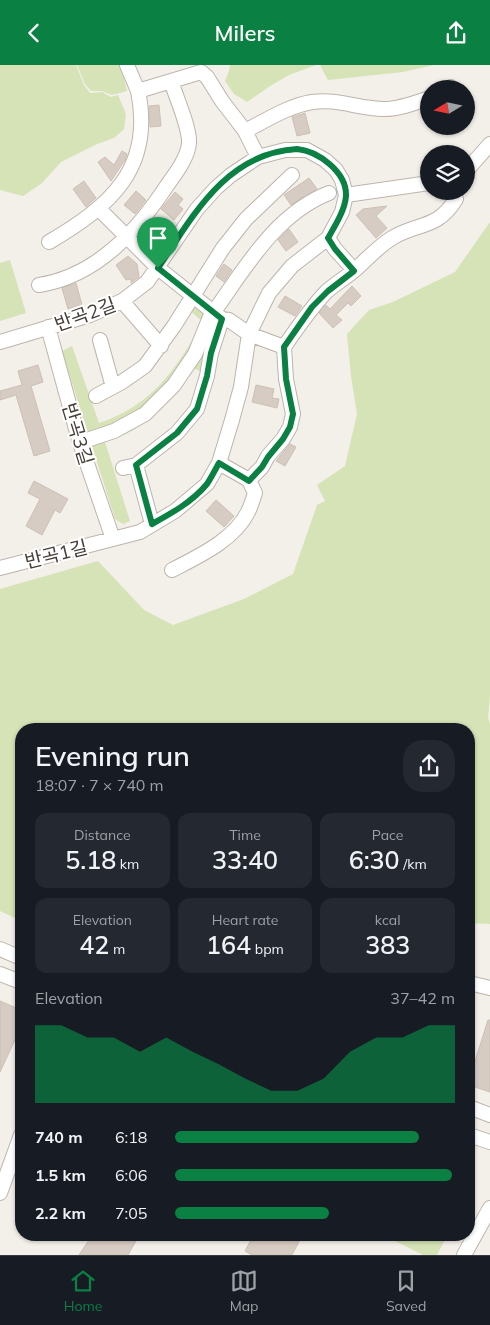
<!DOCTYPE html>
<html lang="en">
<head>
<meta charset="utf-8">
<style>
  body { margin:0; font-family:Mulish,"Noto Sans KR",sans-serif; background:#242831; color:#f1f3f6; height:100vh; display:flex; flex-direction:column; font-size:19px; white-space:nowrap }
  * { box-sizing:border-box; margin:0 }
  p { font-size:16px; color:#9ea1a6 }
  .icon { flex:none; width:28px; height:28px; fill:none; stroke:currentColor; stroke-width:2; stroke-linecap:round; stroke-linejoin:round }
  .map { position:relative; flex:1; overflow:hidden }
  .details { position:absolute; left:15px; top:658px; width:460px; height:518px; display:flex; flex-direction:column; background:#171b24; border-radius:20px; box-shadow:0 1px 4px #0004 }
  .details>* { flex:none }
  .needle { width:32px; rotate:260deg }
  .controls { position:absolute; left:420px; top:15px; display:grid; gap:10px }
  .controls a { display:grid; place-items:center; width:55px; height:55px; border-radius:50%; background:#171b24; box-shadow:0 1px 4px #0004; font-size:25px }
  .pin { position:absolute; display:grid; place-items:center; width:42px; height:42px; color:#fff; margin:-51px -21px; border-radius:50% 50% 50% 0; rotate:-45deg; box-shadow:0 0 5px #0007 }
  .pin .icon { rotate:45deg }
  .round { display:grid; place-items:center; flex:none; width:52px; height:52px; border-radius:20px; background:#242831 }
  .head { display:flex; align-items:center; justify-content:space-between; height:85px; padding:0 20px }
  h1 { font-size:28px; font-weight:600; line-height:38px }
  .figures { display:grid; grid-template-columns:repeat(3,1fr); gap:8px; height:85px; padding:5px 20px }
  .figures div { display:grid; align-content:center; border-radius:12px; background:#242831; text-align:center }
  .figures b { font-size:25px; font-weight:600 }
  .figures small { font-size:14px; font-weight:400 }
  .figures p { font-size:14px }
  .chart { height:140px; padding:10px 20px }
  .chart p { display:flex; justify-content:space-between }
  .chart svg { width:100%; height:90px; margin-top:5px; fill:#0b8043; opacity:.7 }
  ul { padding:0 20px; list-style:none; font-size:16px }
  li { display:grid; grid-template-columns:80px 60px 1fr; align-items:center; height:38px }
  li i { height:12px; border-radius:6px; background:#0b8043 }
  header { display:flex; justify-content:space-between; align-items:center; height:65px; padding:0 20px; background:#0b8043; color:#fff; font-size:22px; font-weight:600 }
  .tab-bar { display:flex; justify-content:space-around; align-items:center; height:70px; border-top:1px solid #363941; background:#171b24; font-size:14px; color:#9ea1a6 }
  .tab-bar a { display:grid; justify-items:center; gap:2px }
  .tab-bar .selected { color:#0b8043 }
  .map>svg:first-child { display:block }
  .green { fill:#d5e3b6 }
  .building { fill:#d6ccc3; stroke:#cec0b3 }
  .lines { fill:none; stroke-linecap:round; stroke-linejoin:round }
  .minor-casing { stroke:#bdb5ac; stroke-width:16 }
  .minor { stroke:#fff; stroke-width:14 }
  .route-casing { stroke:#fff; stroke-width:10 }
  .route { stroke:#0b8043; stroke-width:6 }
  .labels { text-anchor:middle; stroke-width:4; stroke-linejoin:round; paint-order:stroke }
  .street-label { font-size:19px; fill:#463f38; stroke:#fff }
</style>
</head>
<body>
<header><svg class="icon" aria-label="back" viewBox="0 0 24 24"><path d="M15 5l-7 7 7 7"/></svg>Milers<svg class="icon" aria-label="share" viewBox="0 0 24 24"><path d="M12 15V3M7 8l5-5 5 5M5 13v7h14v-7"/></svg></header>
<div class="map">
<svg width="490" height="1190" viewBox="0 0 490 1190">
  <rect width="100%" height="100%" fill="#f3efe9"/>
  <!-- green -->
  <path class="green" d="M0,0H76L84,20L90,28L102,27L111,32L118,30L126,49L124,64L114,73L97,79L61,97L42,118L23,131L0,125Z
    M77,0H121L127,26L112,30L102,26H91L85,19Z
    M230,0H316L289,10L270,21L247,37L234,29L225,16L229,6Z
    M320,0H434L403,7L328,15Z
    M490,157V630L488,653L490,659V859L469,858V664H21V856L0,846V524L98,496L144,545L173,560L244,534L293,509L317,440L325,436L317,420L345,401L357,349L351,311L347,269L369,245L393,237L455,207Z
    M10,195L26,248L0,256V198Z
    M194,242L217,257L203,307L190,302C169,340 147,364 105,377L130,456L123,459L115,454L62,286L72,281L99,358C153,340 176,304 203,257L188,244Z
    M381,1169H448L437,1190H423Z"/>
  <!-- building -->
  <path class="building" d="M159,40L161,61L150,62L149,41Z
    M305,48L310,68L297,71L292,52Z
    M122,86L127,89L125,95L111,116L98,97L105,92L114,100Z
    M309,113L317,124L291,140L284,130Z
    M84,116L96,133L86,142L73,124Z
    M136,126L146,135L135,149L124,140Z
    M175,127L183,134L178,140L183,144L174,155L161,144Z
    M387,141L376,151L387,163L376,173L356,150L363,144Z
    M289,164L298,177L286,186L278,175Z
    M128,191L137,199L139,212L131,218V214L126,215L116,200Z
    M224,199L232,205L224,217L216,211Z
    M76,218L82,240L68,244L62,223Z
    M352,221L361,231L351,241L348,238L336,250L342,255L333,263L319,248L326,240L330,244Z
    M285,231L302,241L295,251L278,242Z
    M38,300L43,317L31,321L50,386L34,391L16,330L0,335V326L22,320L18,306Z
    M256,320L274,324L272,333L279,334L277,343L252,337Z
    M290,379L296,382L285,401L276,396Z
    M34,416L68,434L60,448L55,445L42,470L26,461L40,434L28,428Z
    M216,435L234,451L224,462L206,446Z
    M0,936L21,945V962L0,1007Z
    M488,955H490V1027L469,1020V1015Z
    M93,1169H132L138,1172L128,1190H79Z
    M254,1169H303L292,1190H252L245,1186Z"/>
  <g class="lines">
    <!-- minor casing -->
    <g class="minor-casing">
      <path id="minor" d="M127,0L138,26
        M448,24L451,22
        M245,66C267,55 288,41 312,37C336,33 360,44 384,44C399,44 415,38 429,33
        M466,106L490,79
        M346,130L429,118
        M99,144L158,203L222,254L229,255L249,269L284,282L286,314L293,349L290,362L283,374L268,391L262,402L249,415
        M328,173L335,184L354,205
        M49,177C110,141 154,104 138,26L201,7L207,12L222,36L245,66L258,92
        M39,220C97,211 138,165 168,119C176,108 188,92 189,78C190,63 176,32 171,16
        M122,236L161,281
        M218,241C248,198 278,148 329,128
        M48,262L79,375L113,474
        M100,275L113,322
        M0,277L90,250L122,236L147,217L197,144L216,123L231,110L258,92L285,85H307L325,95L336,105L342,115L346,130L342,147L328,173L292,201L269,228L249,269L241,322L232,355L219,398L207,419L175,446L140,467L0,503
        M284,282C297,263 310,244 326,227C336,218 347,212 357,203C368,193 379,181 392,173C418,157 437,165 456,134
        M96,331L122,317L145,301L174,261L223,183L246,154L292,110
        M90,374L114,366L145,349L174,320L195,289L210,252
        M136,400L152,459
        M123,403L136,400L177,368L197,344L207,311L211,288L222,254
        M172,505C199,491 234,475 248,447C251,441 253,434 255,428L249,415L219,398
        M0,884L21,893
        M0,909L21,917
        M469,918L490,923
        M469,1042L490,1050
        M469,1070L490,1077
        M0,1128L21,1070
        M464,1190L490,1143"/>
    </g>
    <!-- minor -->
    <use href="#minor" class="minor"/>
  </g>
  <g class="lines">
    <!-- route casing -->
    <g class="route-casing">
      <path id="route" d="M297,84C318,86 347,107 346,131C345,145 335,161 328,173L335,184L354,206L328,226L312,242L284,282L286,314L293,349L290,362L283,374L268,392L262,402L249,416L219,398C215,405 211,413 207,419C192,437 172,448 152,459L136,400L177,368L197,344L207,311L211,288L222,254L158,203C193,151 226,88 297,84Z"/>
    </g>
    <!-- route -->
    <use href="#route" class="route"/>
  </g>
  <g class="labels">
    <!-- street labels -->
    <g class="street-label">
      <text transform="translate(85 249) rotate(-20)" y="7">반곡2길</text>
      <text transform="translate(78 369) rotate(73)" y="7">반곡3길</text>
      <text transform="translate(56 489) rotate(-14)" y="7">반곡1길</text>
    </g>
  </g>
</svg>
<div class="controls">
<a><svg class="needle" viewBox="-14 -14 28 28"><path d="M0-13l5 13h-10z" fill="#e53935"/><path d="M0 13l5-13h-10z" fill="#9ea1a6"/></svg></a>
<a><svg class="icon" aria-label="layers" viewBox="0 0 24 24"><path d="M12 4l9 5-9 5-9-5zM3 14l9 5 9-5"/></svg></a>
</div>
<div class="pin" style="left:158px;top:203px;background:#1e9e55"><svg class="icon" aria-label="arrive" viewBox="0 0 24 24"><path d="M6 21V4h12l-3 4 3 4H6"/></svg></div>
<section class="details">
<div class="head"><div><h1>Evening run</h1><p>18:07 · 7 × 740 m</p></div><a class="round"><svg class="icon" aria-label="share" viewBox="0 0 24 24"><path d="M12 15V3M7 8l5-5 5 5M5 13v7h14v-7"/></svg></a></div>
<div class="figures">
<div><p>Distance</p><b>5.18<small> km</small></b></div>
<div><p>Time</p><b>33:40</b></div>
<div><p>Pace</p><b>6:30<small> /km</small></b></div>
</div>
<div class="figures">
<div><p>Elevation</p><b>42<small> m</small></b></div>
<div><p>Heart rate</p><b>164<small> bpm</small></b></div>
<div><p>kcal</p><b>383</b></div>
</div>
<div class="chart"><p><span>Elevation</span>37–42 m</p>
<svg viewBox="0 0 160 44" preserveAspectRatio="none"><path d="M0 44V6L10 6L20 12L30 12L40 19L50 12L60 19L70 25L80 32L90 38L100 38L110 32L120 19L130 12L140 12L150 6L160 6V44z"/></svg>
</div>
<ul>
<li><b>740 m</b>6:18<i style="width:87%"></i></li>
<li><b>1.5 km</b>6:06<i style="width:99%"></i></li>
<li><b>2.2 km</b>7:05<i style="width:55%"></i></li>
</ul>
</section>
</div>
<nav class="tab-bar">
<a class="selected"><svg class="icon" aria-label="home" viewBox="0 0 24 24"><path d="M3 11l9-7 9 7M6 9v11h12V9"/></svg>Home</a>
<a><svg class="icon" aria-label="map" viewBox="0 0 24 24"><path d="M3 6l6-2 6 2 6-2v14l-6 2-6-2-6 2zM9 4v14M15 6v14"/></svg>Map</a>
<a><svg class="icon" aria-label="saved" viewBox="0 0 24 24"><path d="M7 4h10v16l-5-4-5 4z"/></svg>Saved</a>
</nav>
</body>
</html>
